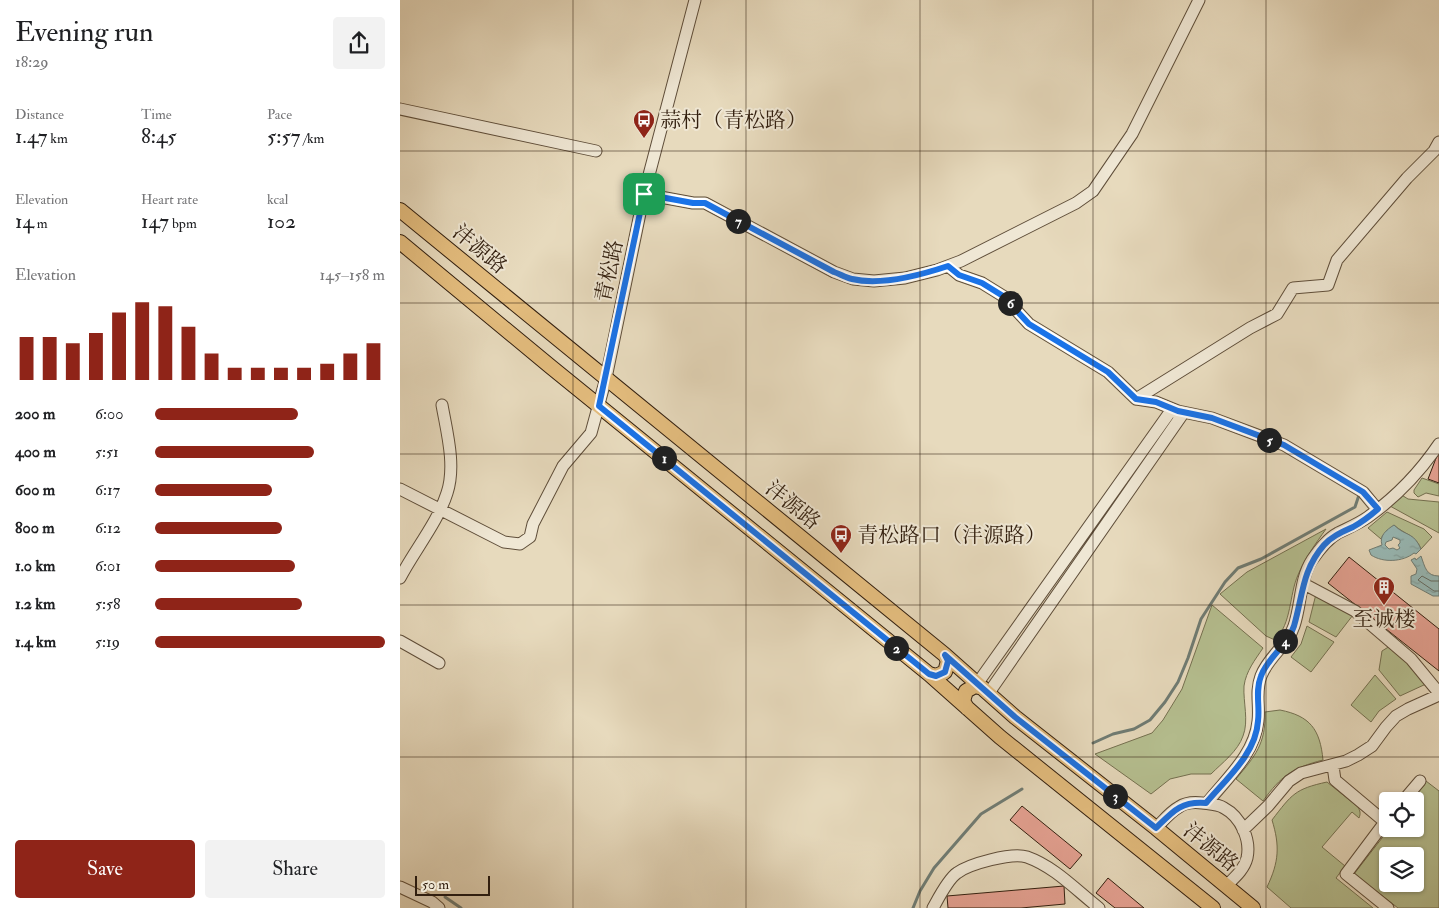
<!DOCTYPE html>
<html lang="en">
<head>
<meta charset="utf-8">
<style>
  body { margin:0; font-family:"IM FELL Double Pica","Noto Serif SC",serif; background:#f2f2f2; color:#202124; height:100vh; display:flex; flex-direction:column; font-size:19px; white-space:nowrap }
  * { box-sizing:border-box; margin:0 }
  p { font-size:16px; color:#757577 }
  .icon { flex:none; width:28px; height:28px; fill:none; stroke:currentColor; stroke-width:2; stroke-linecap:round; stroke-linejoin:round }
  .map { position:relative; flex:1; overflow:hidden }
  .drawer { display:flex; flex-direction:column; background:#fff; width:400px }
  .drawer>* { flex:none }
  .buttons { position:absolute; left:979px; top:792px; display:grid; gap:10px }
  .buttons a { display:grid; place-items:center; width:45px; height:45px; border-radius:5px; background:#fff; box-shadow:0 1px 4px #0004; font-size:25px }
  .scale { position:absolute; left:15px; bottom:12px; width:75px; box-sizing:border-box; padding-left:5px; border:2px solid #321f0f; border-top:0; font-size:14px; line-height:18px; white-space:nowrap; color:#321f0f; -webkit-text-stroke:4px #efe7d4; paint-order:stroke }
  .pin { position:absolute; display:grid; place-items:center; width:42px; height:42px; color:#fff; margin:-21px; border-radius:10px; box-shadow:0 2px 8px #0006 }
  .km { position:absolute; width:25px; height:25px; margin:-12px; border-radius:50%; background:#222; color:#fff; font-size:14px; line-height:25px; text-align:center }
  .round { display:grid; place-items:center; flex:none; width:52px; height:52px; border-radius:5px; background:#f2f2f2 }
  .headline { display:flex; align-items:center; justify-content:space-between; height:85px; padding:0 15px }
  h1 { font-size:28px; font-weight:600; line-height:38px }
  .figures { display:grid; grid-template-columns:repeat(3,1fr); gap:8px; height:85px; padding:5px 15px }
  .figures div { display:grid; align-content:center }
  .figures b { font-size:21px; font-weight:600 }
  .figures small { font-size:14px; font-weight:400 }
  .figures p { font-size:14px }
  .chart { height:140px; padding:10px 15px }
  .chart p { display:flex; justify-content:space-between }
  .chart svg { width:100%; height:90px; margin-top:5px; stroke:#8f2418; stroke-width:6 }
  .button { display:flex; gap:10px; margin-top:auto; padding:10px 15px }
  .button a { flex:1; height:58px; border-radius:5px; background:#8f2418; color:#fff; font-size:20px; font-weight:600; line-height:58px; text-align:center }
  .button a+a { background:#f2f2f2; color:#202124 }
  ul { padding:0 15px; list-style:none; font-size:16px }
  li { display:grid; grid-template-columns:80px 60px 1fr; align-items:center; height:38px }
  li i { height:12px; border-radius:6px; background:#8f2418 }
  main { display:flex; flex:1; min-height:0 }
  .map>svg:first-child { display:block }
  .green { fill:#b6c091; stroke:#747050; fill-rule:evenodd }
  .water { fill:url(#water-ripples); stroke:#6f7c74; fill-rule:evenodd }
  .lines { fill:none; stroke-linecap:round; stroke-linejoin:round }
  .shore { stroke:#656c63; stroke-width:1 }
  .stream { stroke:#6f7c74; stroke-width:3 }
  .building { fill:#e5a192; stroke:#321f0f }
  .minor-casing { stroke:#5f4e3a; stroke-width:13 }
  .major-casing { stroke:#321f0f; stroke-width:16 }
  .minor { stroke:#efe7d4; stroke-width:11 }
  .major { stroke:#e4bd7e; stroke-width:14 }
  .route-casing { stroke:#fff; stroke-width:10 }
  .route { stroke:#1a73e8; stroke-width:6 }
  .grid { fill:none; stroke:#321f0f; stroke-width:1; stroke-opacity:0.55 }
  .labels { text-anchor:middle; stroke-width:4; stroke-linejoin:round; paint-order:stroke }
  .poi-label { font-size:21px; fill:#321f0f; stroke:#efe7d4; text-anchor:start }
  .street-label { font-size:21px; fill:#321f0f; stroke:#efe7d4 }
</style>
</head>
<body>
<main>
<section class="drawer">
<div class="headline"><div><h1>Evening run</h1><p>18:29</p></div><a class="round"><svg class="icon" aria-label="share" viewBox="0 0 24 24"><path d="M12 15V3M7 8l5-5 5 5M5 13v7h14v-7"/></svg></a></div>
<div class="figures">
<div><p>Distance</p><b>1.47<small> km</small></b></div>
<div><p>Time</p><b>8:45</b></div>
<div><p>Pace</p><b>5:57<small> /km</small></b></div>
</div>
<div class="figures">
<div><p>Elevation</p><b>14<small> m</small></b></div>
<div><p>Heart rate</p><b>147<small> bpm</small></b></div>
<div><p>kcal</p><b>102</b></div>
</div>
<div class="chart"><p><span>Elevation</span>145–158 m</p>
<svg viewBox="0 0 160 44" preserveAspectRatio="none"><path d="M5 44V23M15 44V23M25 44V26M35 44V21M45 44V11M55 44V6M65 44V8M75 44V18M85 44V31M95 44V38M105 44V38M115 44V38M125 44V38M135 44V36M145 44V31M155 44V26"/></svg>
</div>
<ul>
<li><b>200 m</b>6:00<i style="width:62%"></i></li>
<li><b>400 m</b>5:51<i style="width:69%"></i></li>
<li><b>600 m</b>6:17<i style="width:51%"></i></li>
<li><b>800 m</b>6:12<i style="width:55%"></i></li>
<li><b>1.0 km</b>6:01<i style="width:61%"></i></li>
<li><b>1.2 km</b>5:58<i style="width:64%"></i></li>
<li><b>1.4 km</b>5:19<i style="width:100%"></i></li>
</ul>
<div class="button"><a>Save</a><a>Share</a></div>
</section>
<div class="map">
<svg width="1039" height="908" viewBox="0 0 1039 908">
  <defs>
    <pattern id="water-ripples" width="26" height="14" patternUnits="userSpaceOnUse" patternTransform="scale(1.25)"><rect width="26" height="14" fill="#98bab7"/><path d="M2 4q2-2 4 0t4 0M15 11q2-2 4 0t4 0" fill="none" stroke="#839f9c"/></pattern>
  </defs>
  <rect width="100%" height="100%" fill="#e7dabd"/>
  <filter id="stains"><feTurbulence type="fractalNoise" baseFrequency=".004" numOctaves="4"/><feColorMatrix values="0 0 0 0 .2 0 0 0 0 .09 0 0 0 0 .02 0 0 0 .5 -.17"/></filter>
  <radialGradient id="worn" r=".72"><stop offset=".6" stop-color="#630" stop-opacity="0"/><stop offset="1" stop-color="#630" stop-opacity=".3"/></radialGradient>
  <!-- green -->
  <path class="green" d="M1022,478L1039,484V496L1026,493L1018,497L1014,493V490Z
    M1000,494L1008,499L1039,502V533L990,506Z
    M987,512L1024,529L1032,537L1021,549C1015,534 1005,535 994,525L983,535L981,539L968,528Z
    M926,529C916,543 905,558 898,575C889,595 892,623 875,640L866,636L820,594L847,572Z
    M916,594L953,615L936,637L909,622Z
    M812,605L863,648C855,660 846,671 844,686C843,702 849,721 843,736C838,751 822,763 811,774H791L770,779L751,794L695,754L752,733L763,720L782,689Z
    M907,626L934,642L911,672L891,657L901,644Z
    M990,646L1001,656L1026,684L1000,696L979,670L982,651Z
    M975,675L996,699L979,711L971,722L951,705Z
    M880,710C910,716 920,729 923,760C892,768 881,776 863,801L836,779C855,756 866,744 865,712Z
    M1026,781L1039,791V908H998L954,874L989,829H1015V801H1011ZM988,856H1015V884H988Z
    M927,782L958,807C960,811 961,813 959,818L952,812L922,847L945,866L936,878L973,908H891L867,887C879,862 880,846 872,820C892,794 895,789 927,782Z"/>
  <!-- water -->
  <path class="water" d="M994,525C1006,537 1013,531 1021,549L1016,554L1014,553C1003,562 983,563 971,555L969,550L982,545C979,536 986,530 994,525ZM993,537L1000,540V543L998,545L1000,548L997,550L993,548L989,549L985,545L986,542L992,540Z
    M1021,556C1025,567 1026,576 1039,576V596H1033L1011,584V576L1016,574L1017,569L1011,560L1015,558L1016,560Z"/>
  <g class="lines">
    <!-- shore -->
    <path class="shore" d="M1039,581H1031L1022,576L1018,580L1034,591H1039"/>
    <!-- stream -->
    <path class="stream" d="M693,743L713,734L734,729L750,720L765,702L778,682L788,658L801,619L825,582L838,568L861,559L955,507L960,492
      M45,897L61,908
      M513,908L520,891L534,868L581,814L622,789"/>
  </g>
  <!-- building -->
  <path class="building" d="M1038,453H1039V483L1028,479Z
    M949,557L1039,629V671L928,583Z
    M622,806L682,855L670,869L610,820Z
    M708,878L744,908H715L696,893Z
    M664,886L665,904L621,908H548L547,896Z"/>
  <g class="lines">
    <!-- minor casing -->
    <g class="minor-casing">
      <path id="minor" d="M0,109L196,151
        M244,194L293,203H305L434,272L453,279L474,281L505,278L537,270L561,261L676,203L693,191L732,134L799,0
        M548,266L559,275L582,283L603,296L629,324L708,372L736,399L850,328L877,314L893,288L928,285L937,260L1007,178L1034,151L1039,142
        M736,399L756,402L778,411L812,418L884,445L963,492L977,509
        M0,489L104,542L120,544L130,537L133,524L163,466L191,433L206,378L244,194L295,0
        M0,578C14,551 38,522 47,493C56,466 47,433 42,405
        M904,584L955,611L1011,659L1039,693
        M0,641L39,663
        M577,684L770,412L778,411L782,415L588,694
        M933,766L935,780L985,822L988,820
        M1003,801L1020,781
        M807,803C826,779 855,754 858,721C860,706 855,692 861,676C868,657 888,645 894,626C901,606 900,578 912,560C919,550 927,539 938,533C948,528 958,524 968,517C996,497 1020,472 1039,444
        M985,822L946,874L988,908
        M756,828C763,821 770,812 779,807C785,803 794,802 802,803C809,804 818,804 824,808C841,817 851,840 847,858C844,870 834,878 826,886
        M843,830L868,806L889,781L901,773L946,761L958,755L972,746L986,727L996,716L1008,709L1039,695
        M0,887L32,902L39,908
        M533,908C538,899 548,879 557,873C569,864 612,852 627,857C655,867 676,890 699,908"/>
    </g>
    <!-- major casing -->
    <g class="major-casing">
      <path id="major" d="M0,210L545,655L615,717L756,828L853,908
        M0,242L151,367L529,674L600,737L813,908
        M529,674L536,676L545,672L548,661L545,655
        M567,708L563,701L566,691L575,686L583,688"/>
    </g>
    <!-- minor -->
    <use href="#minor" class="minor"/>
    <!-- major -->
    <use href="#major" class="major"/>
  </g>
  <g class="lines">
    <!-- route casing -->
    <g class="route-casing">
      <path id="route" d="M244,194L293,203H305L434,272C440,274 446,278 452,279C481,286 521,275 548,266L559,275L582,283L603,296L629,324L708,372L736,399L756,402L778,411L812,418L884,445L963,492L978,509C970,516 962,522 953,527C942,532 932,536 924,545C902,570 903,595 894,626C888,645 868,657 861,676C855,691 860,706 858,721C856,754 826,779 806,803C781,801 773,811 756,828L615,717L545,655L548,661L545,672L536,676L529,674L199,406Z"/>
    </g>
    <!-- route -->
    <use href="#route" class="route"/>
  </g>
  <!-- grid -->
  <path class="grid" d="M173,0V908M346,0V908M520,0V908M693,0V908M866,0V908M0,151H1039M0,303H1039M0,454H1039M0,605H1039M0,757H1039"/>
  <!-- icons -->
  <defs>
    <g id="bus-pin" transform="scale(1.125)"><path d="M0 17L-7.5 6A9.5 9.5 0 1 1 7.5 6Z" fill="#8f2418" stroke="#efe7d4"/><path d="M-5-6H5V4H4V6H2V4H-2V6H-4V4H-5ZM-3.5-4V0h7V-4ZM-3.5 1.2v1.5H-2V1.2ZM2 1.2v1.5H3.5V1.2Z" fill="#fff"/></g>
    <g id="building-pin" transform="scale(1.125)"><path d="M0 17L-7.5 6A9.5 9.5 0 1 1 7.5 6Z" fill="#8f2418" stroke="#efe7d4"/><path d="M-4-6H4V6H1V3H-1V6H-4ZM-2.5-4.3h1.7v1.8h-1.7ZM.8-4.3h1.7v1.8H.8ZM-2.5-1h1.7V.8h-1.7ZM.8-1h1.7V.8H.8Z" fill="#fff"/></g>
  </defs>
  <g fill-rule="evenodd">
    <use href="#bus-pin" x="244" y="120"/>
    <use href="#bus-pin" x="441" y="535"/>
    <use href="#building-pin" x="984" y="587"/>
  </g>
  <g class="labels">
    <!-- poi labels -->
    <g class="poi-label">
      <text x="260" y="127">蒜村（青松路）</text>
      <text x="457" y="542">青松路口（沣源路）</text>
      <text x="984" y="626" text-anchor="middle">至诚楼</text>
    </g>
    <!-- street labels -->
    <g class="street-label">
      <text transform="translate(80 249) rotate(40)" y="7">沣源路</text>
      <text transform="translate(209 271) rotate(-78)" y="7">青松路</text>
      <text transform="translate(393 505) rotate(39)" y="7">沣源路</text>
      <text transform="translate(811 847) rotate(39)" y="7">沣源路</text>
    </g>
  </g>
  <rect width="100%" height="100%" filter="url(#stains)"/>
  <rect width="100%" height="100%" fill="url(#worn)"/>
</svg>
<div class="buttons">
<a><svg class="icon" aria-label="locate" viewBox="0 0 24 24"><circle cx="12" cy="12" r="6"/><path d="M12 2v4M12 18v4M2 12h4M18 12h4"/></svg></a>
<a><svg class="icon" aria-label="layers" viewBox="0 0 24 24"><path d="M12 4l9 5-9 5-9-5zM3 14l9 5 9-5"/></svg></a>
</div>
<div class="scale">50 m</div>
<div class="pin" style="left:244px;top:194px;background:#1e9e55"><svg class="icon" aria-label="arrive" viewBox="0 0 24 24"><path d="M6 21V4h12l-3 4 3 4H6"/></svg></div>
<b class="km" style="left:264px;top:458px">1</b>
<b class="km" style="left:496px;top:648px">2</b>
<b class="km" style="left:715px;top:796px">3</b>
<b class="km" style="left:885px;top:641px">4</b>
<b class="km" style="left:869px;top:440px">5</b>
<b class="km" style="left:610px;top:303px">6</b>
<b class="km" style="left:338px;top:221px">7</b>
</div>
</main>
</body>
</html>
